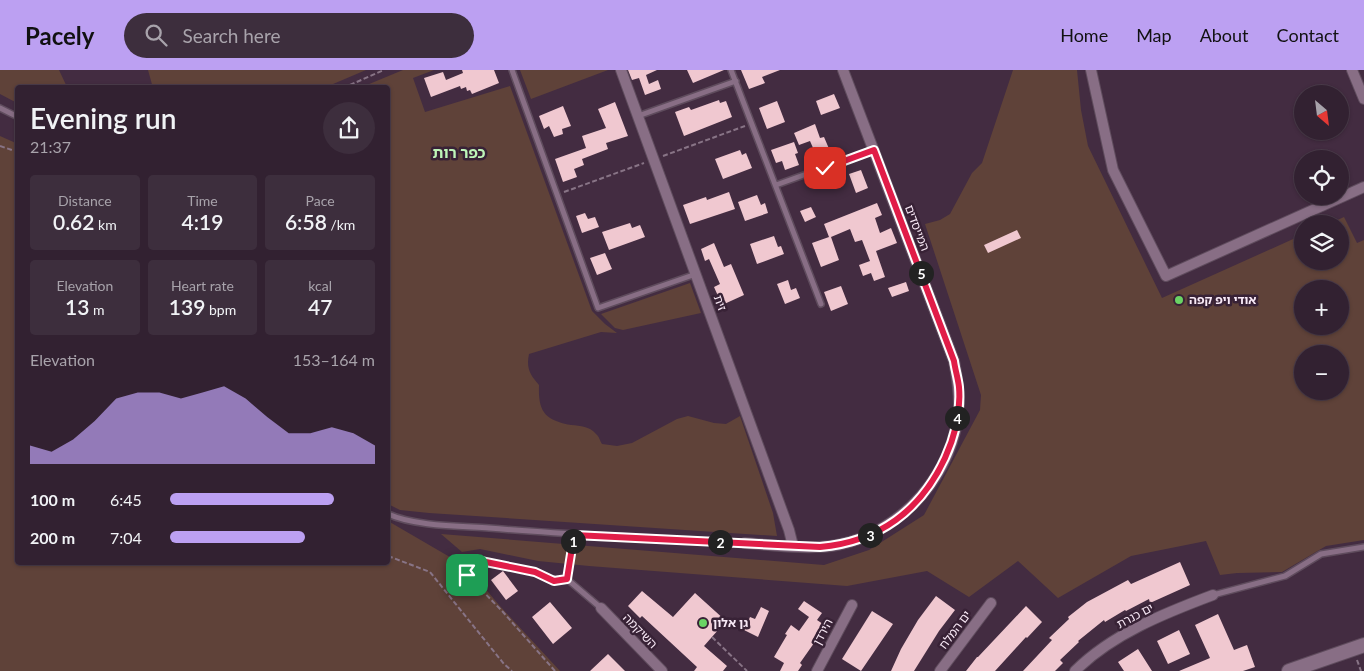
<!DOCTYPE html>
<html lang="en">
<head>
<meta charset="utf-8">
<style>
  body { margin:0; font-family:Lato,"Noto Sans Hebrew",sans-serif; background:#3d2e3d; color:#f1f3f6; height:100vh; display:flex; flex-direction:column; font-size:19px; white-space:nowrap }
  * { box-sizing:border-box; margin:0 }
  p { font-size:16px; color:#a8a3ab }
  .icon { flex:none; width:28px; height:28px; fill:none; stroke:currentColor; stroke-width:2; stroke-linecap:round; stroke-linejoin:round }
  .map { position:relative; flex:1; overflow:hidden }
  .details { position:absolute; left:15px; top:15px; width:375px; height:480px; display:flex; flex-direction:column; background:#322131; border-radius:5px; box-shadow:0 1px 4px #0004,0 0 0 1px #4d3e4d }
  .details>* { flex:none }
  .needle { width:32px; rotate:152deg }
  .controls { position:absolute; left:1294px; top:15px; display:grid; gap:10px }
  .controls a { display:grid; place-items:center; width:55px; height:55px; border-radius:50%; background:#322131; box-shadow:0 1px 4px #0004,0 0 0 1px #4d3e4d; font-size:25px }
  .pin { position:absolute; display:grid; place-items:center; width:42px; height:42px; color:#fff; margin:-21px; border-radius:10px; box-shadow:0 2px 8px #0006 }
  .km { position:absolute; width:25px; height:25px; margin:-12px; border-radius:50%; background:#222; color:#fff; font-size:14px; line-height:25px; text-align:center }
  .round { display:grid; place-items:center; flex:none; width:52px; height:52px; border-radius:26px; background:#3d2e3d }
  .headline { display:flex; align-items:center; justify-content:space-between; height:85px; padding:0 15px }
  h1 { font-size:28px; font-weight:600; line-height:38px }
  .figures { display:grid; grid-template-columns:repeat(3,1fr); gap:8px; height:85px; padding:5px 15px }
  .figures div { display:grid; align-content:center; border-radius:5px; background:#3d2e3d; text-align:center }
  .figures b { font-size:21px; font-weight:600 }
  .figures small { font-size:14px; font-weight:400 }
  .figures p { font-size:14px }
  .chart { height:140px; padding:10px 15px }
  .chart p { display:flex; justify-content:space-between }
  .chart svg { width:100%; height:90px; margin-top:5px; fill:#bca0f2; opacity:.7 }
  ul { padding:0 15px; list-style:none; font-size:16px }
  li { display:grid; grid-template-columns:80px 60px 1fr; align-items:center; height:38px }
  li i { height:12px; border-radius:6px; background:#bca0f2 }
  header { display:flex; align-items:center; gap:30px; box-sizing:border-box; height:70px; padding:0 25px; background:#bca0f2; color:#111 }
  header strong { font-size:24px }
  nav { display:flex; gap:28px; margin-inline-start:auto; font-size:18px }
  .search { width:350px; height:45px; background:#3d2e3d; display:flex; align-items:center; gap:12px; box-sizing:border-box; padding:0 18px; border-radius:28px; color:#a8a3ab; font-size:19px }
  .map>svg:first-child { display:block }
  .green { fill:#5f4239; fill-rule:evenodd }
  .building { fill:#f0c8d0 }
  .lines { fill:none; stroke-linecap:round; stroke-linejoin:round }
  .lane-casing { stroke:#5f4c5d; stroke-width:8 }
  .street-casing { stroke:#5f4c5d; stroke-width:12 }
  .secondary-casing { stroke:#5f4c5d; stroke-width:16 }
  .path { stroke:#887486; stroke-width:2; stroke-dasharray:5 2.5; stroke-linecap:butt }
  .lane { stroke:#886e85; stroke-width:5 }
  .street { stroke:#886e85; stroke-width:10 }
  .secondary { stroke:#886e85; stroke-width:14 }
  .route-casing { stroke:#fff; stroke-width:10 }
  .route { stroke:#e11d48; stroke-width:6 }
  .poi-dot { fill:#6ad364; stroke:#382236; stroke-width:2 }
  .labels { text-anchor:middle; stroke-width:5; stroke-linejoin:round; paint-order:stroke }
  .street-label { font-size:12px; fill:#f9eaf7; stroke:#382236 }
  .poi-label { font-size:12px; font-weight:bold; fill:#f9eaf7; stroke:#382236; text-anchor:start }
  .quarter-label { font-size:15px; font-weight:bold; fill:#bef6b8; stroke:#382236 }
</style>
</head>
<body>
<header>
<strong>Pacely</strong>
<div class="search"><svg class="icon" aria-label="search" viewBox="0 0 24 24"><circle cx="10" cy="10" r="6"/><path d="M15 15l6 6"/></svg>Search here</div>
<nav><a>Home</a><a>Map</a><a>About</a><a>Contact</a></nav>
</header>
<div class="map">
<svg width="1364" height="601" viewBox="0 0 1364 601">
  <rect width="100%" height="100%" fill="#432c41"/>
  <!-- green -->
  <path class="green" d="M0,0H59L67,17L18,18L17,33L0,24Z
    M148,0H366L326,17L153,18Z
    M403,0H434L413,8L425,42L510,16L592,241L605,254L617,263L601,262L529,284C526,298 530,305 539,315C538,342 545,350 571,355C581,356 589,356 596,364C599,366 600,371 602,374L617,376L632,373L677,349L688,346L714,353L726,354L740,346L773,443L777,466L429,443L400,440L388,434V18L362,17Z
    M520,0H608L531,29Z
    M1013,0H1077L1081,40L1088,76L1162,228L1302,165V191H1340V154H1329L1344,147L1357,173L1364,170V470L1326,476L1282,502L1237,503L1220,505L1206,471L1131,486L1058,528L1018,491L969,527L927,501L847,516L589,496L538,491L480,479L462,482L441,464L824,495L869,480L924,445L980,340L981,325L925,154L940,150L950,144L972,103L982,93ZM1302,219H1340V256H1302ZM1302,284H1340V321H1302Z
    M0,66L18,74V492H388V451L467,497L499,535L560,601H0Z
    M690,213L701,243L623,260L615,258L601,244Z"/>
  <!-- building -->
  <path class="building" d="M462,0H494L499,13L472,24L470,20L467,21L466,17L461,19L460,16L431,27L424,8L443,2L446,10L463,3Z
    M628,0H657L646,5L649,14L658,10L661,19L645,25L639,8L632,10Z
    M687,0H724L693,13Z
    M741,0H780L762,7L765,13L749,19Z
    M834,24L840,38L821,45L816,31Z
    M719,30L720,33L726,31L732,47L684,66L675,42L689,37L691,40Z
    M777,31L785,52L767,59L759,38Z
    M615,32L628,66L606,73L608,79L582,89L584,95L574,99L577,107L563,112L555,89L586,78L582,66L606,58L598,39Z
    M563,36L571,56L562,59L563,64L554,67L549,56L544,59L539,46Z
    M815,54L820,68L824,67L830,81L817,87L810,71L799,75L794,63Z
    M794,72L798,83L795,84L799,95L785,100L782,91L776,93L771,80Z
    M740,80L742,85L746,83L752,98L723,109L715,89Z
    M861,100L868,118L856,123L849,104Z
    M729,122L735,139L690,154L683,135L706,127L707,130Z
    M757,125L761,135L765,133L768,143L745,151L738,132Z
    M877,133L882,145L875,148L880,163L891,158L897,173L876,181L885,207L874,211L871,203L863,206L859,195L870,191L862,170L855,172L850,159L831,167L839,190L821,197L812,173L829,167L824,154Z
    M811,137L816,147L805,152L800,141Z
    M585,143L588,149L595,147L599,157L582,163L576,146Z
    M630,153L632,158L640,155L645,167L609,180L602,162Z
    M1017,160L1021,168L988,183L984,175Z
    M774,166L778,177L781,176L784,184L757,194L750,174Z
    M714,173L724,197L731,194L744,225L722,235L714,217L720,214L709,189L705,191L701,179Z
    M605,183L612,199L597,205L590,188Z
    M788,210L791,220L796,218L800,228L785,234L777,214Z
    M906,212L909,221L892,227L888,218Z
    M841,216L848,234L831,241L824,222Z
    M1180,492L1190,515L1150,533L1149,529L1126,541L1125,540L1105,552L1104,550L1078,571L1079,572L1060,590L1063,593L1055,601H1023L1052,570L1049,568L1069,549L1068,547L1087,532L1128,510L1131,514Z
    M503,501L518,521L506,530L491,510Z
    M642,521L673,547L695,523L726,551L704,576L727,596L723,601H694L697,597L642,546L640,548L628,536Z
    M936,526L955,540L939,561L914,601H891L901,579L918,550Z
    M804,531L822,543L817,550L826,556L800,593L802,595L798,601H780L784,593L774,587L787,565L785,564L791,555L799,561L809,547L798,539Z
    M550,532L572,558L553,574L532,547Z
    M1026,536L1042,552L1027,568L1026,567L995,601H966L977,587H978Z
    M761,537L769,541L758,567L744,560L750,547L755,549Z
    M872,541L893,554L861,601L842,589Z
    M1218,544L1234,580L1247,575L1255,597L1243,601H1179L1210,588L1195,555Z
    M1179,560L1190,584L1168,594L1157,571Z
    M1138,579L1152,601H1124L1118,592Z
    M608,584L625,601H590Z"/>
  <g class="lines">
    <!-- lane casing -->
    <g class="lane-casing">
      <path id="lane" d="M512,0L598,238L696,204
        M731,0L821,234
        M0,38L18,47
        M638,46L736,11
        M776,115L873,80
        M388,444C414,456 459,456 489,458C574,465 660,469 745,473
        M574,465L567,509L601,538
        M1213,525L1285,506L1321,484L1364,477"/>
    </g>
    <!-- street casing -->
    <g class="street-casing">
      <path id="street" d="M621,0L789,460L793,476
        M1091,0L1113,100L1166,206L1364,117
        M1352,0L1364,29
        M745,473C772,475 810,480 837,475C902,463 955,403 959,336C959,320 957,306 954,291L843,0
        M601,538L662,601
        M817,601L852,535
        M940,601L991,533
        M1075,601C1112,564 1165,543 1213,525"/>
    </g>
    <!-- secondary casing -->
    <g class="secondary-casing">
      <path id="secondary" d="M1289,601L1364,575"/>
    </g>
    <!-- path -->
    <path class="path" d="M343,18L384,0
      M0,76L18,82
      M663,86L745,56
      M564,122L644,93
      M388,486L430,502L504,594L512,601
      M712,567L747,601
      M1357,590L1361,601
      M555,601L503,542L467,505L468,495L476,490L535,502L554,511L560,510"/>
    <!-- lane -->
    <use href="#lane" class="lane"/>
    <!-- street -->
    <use href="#street" class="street"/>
    <!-- secondary -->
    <use href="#secondary" class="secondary"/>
  </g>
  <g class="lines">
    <!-- route casing -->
    <g class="route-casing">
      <path id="route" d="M467,505L468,495L476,490L535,502L554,511L567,509L574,465L820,477C879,472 921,440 945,388C955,366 961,342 959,317C958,308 955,299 954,291L874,80L825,98"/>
    </g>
    <!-- route -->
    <use href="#route" class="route"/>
  </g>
  <!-- markers -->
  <g class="poi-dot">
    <circle cx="1179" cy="230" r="5"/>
    <circle cx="703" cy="553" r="5"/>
  </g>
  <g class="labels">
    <!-- street labels -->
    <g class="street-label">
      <text transform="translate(917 158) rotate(69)" y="4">המייסדים</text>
      <text transform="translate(720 233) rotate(70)" y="4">זית</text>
      <text transform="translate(1135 546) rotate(-28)" y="4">ים כנרת</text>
      <text transform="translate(955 560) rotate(-53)" y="4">ים המלח</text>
      <text transform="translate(640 561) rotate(46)" y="4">השיקמה</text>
      <text transform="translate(823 562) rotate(-62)" y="4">הירדן</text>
    </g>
    <!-- poi labels -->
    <g class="poi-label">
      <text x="1189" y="234">אודי ויפ קפה</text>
      <text x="713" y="557">גן אלון</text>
    </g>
    <!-- quarter labels -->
    <g class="quarter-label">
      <text x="459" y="88">כפר רות</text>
    </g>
  </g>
</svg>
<div class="controls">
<a><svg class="needle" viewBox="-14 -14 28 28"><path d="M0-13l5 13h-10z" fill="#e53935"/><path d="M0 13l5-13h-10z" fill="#a8a3ab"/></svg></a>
<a><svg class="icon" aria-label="locate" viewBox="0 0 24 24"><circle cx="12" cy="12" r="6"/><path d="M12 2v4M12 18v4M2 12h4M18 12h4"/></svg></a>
<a><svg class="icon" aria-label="layers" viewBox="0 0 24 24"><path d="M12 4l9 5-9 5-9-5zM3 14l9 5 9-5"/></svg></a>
<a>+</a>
<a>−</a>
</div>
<div class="pin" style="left:467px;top:505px;background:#1e9e55"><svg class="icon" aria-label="arrive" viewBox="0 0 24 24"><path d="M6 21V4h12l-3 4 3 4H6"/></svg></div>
<div class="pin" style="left:825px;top:98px;background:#d93025"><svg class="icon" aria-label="check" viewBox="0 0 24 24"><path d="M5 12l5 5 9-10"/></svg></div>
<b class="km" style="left:573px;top:471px">1</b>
<b class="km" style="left:720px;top:472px">2</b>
<b class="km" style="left:870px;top:465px">3</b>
<b class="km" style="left:957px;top:348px">4</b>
<b class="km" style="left:921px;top:203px">5</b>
<section class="details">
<div class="headline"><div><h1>Evening run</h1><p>21:37</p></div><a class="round"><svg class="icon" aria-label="share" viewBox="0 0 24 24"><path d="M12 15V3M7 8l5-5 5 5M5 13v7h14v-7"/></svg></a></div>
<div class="figures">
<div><p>Distance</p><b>0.62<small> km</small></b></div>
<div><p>Time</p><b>4:19</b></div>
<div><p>Pace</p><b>6:58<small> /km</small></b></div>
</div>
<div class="figures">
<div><p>Elevation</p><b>13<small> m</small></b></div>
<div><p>Heart rate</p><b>139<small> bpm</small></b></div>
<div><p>kcal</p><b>47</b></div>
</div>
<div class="chart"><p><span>Elevation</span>153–164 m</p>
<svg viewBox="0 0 160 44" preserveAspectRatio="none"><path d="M0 44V35L10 38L20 32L30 23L40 12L50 9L60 9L70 12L80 9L90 6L100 12L110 21L120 29L130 29L140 26L150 29L160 35V44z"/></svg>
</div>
<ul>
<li><b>100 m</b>6:45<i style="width:80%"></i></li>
<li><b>200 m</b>7:04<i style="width:66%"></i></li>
</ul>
</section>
</div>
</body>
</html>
